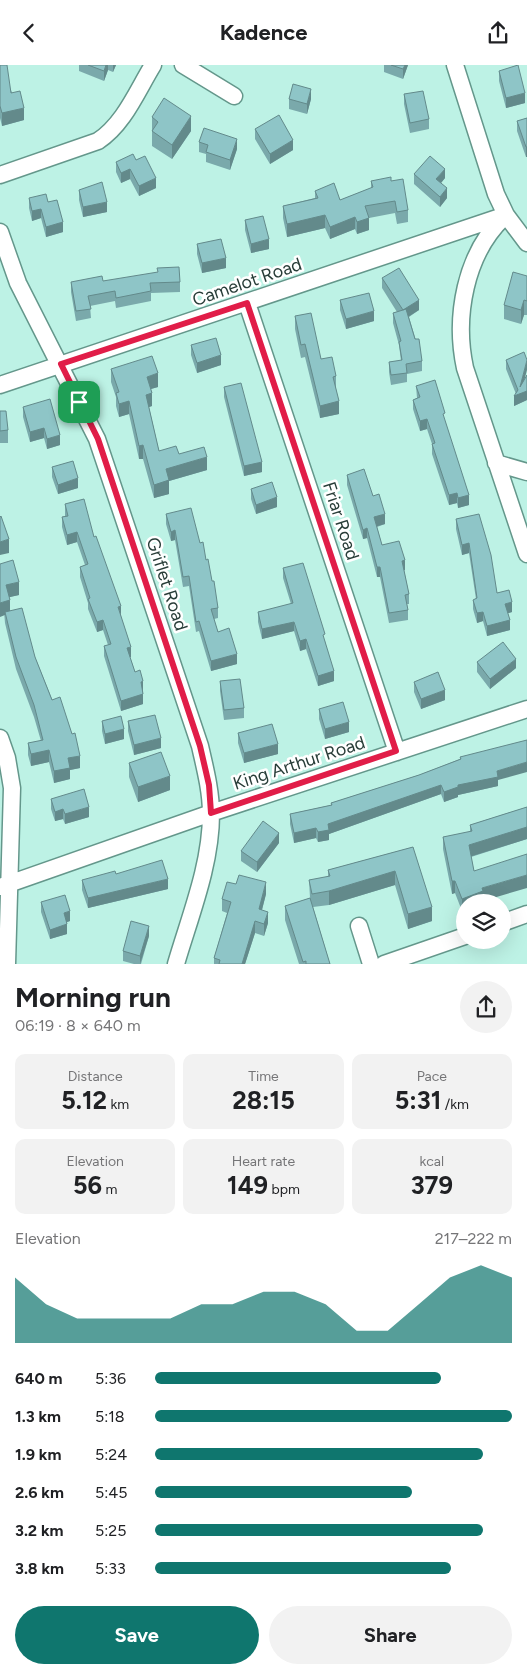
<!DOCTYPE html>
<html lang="en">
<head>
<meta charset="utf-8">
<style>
  body { margin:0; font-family:Figtree,sans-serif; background:#f2f2f2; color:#202124; height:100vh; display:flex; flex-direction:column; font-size:19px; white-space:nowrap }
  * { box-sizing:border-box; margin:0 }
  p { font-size:16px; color:#757577 }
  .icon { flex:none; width:28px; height:28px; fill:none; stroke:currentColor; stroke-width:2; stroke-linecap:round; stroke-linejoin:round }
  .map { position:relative; height:899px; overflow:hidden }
  .side { display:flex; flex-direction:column; background:#fff; flex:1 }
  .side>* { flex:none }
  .tools { position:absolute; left:456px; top:829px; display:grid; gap:10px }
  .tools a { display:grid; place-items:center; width:55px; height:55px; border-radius:50%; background:#fff; box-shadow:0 5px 20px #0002; font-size:25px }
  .pin { position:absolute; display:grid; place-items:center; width:42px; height:42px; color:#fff; margin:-21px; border-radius:10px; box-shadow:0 2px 8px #0006 }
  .round { display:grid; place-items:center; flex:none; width:52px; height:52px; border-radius:26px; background:#f2f2f2 }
  .headline { display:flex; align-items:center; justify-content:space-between; height:85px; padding:0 15px }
  h1 { font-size:28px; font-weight:700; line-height:38px }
  .metrics { display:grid; grid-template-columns:repeat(3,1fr); gap:8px; height:85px; padding:5px 15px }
  .metrics div { display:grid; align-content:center; border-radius:10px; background:#f2f2f2; text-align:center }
  .metrics b { font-size:25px; font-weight:700 }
  .metrics small { font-size:14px; font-weight:400 }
  .metrics p { font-size:14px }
  .chart { height:140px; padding:10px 15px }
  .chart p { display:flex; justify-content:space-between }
  .chart svg { width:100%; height:90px; margin-top:5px; fill:#0f766e; opacity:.7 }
  .action { display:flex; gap:10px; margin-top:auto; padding:10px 15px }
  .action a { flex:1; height:58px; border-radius:30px; background:#0f766e; color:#fff; font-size:20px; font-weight:700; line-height:58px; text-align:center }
  .action a+a { background:#f2f2f2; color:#202124 }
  ul { padding:0 15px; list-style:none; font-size:16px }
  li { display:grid; grid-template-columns:80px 60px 1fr; align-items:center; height:38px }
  li i { height:12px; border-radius:6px; background:#0f766e }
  header { display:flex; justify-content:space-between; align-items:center; height:65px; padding:0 15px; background:#fff; font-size:22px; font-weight:700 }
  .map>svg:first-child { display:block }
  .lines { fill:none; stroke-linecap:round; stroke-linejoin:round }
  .minor-casing { stroke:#64978b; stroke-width:19 }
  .minor { stroke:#fff; stroke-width:16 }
  .wall { fill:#7aa9ab }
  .shaded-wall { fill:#638a8b }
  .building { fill:#8ec5c7; stroke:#638a8b }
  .route-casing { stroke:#fff; stroke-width:10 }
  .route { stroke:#e11d48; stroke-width:6 }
  .labels { text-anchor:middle; stroke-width:5; stroke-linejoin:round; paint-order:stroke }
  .street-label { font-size:18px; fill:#283d38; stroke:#fff }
</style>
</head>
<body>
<header><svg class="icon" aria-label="back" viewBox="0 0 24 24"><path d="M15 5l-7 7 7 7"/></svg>Kadence<svg class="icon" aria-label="share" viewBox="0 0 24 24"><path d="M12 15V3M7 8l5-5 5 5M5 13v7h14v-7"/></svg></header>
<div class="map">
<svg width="527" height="899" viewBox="0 0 527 899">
  <rect width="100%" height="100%" fill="#bdf2e5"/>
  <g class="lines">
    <!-- minor casing -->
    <g class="minor-casing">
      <path id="minor" d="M183,0L234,31
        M455,0L496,129L506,150L527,178
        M0,110L98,76C124,59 137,26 153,0
        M504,152C465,189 454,252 465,303L527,489
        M0,167L18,218L97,374L200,681C205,703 211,726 211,749C211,800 190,851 176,899
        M247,238L397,687
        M0,320L506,150
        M496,398L527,407
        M0,673L7,693L12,723L7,899
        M0,822L211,748L527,644
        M502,858L527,849
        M359,861L371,899
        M384,899L465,871"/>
    </g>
    <!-- minor -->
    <use href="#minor" class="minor"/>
  </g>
  <!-- wall -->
  <path class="wall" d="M0,0L24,55L2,61L0,53Z
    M79,0H116L113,7L108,5L104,16L79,6Z
    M384,0H408L403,14L384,7Z
    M499,6L525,38L506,43L499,16Z
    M404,29L429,54V64L410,68L404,39Z
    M289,34H311L307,49L289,44Z
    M152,52L191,66L172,94L152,81Z
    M527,53V92H526L517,66V56Z
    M255,64L293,85L270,99L255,74Z
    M199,77L237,84L230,105L206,97V89L199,87Z
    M136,95L156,123L139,131L130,114L121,118L116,107V97Z
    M414,109L445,113L441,118L447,133L440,142L414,119Z
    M371,116H391L408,145V157L397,159L395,148L369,153V165L357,169L355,164L330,174L325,163L287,172L283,153V141L315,133V126L340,135L371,123Z
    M79,125L107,147L83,152L79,135Z
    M29,133L48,137L63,167L46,172L41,153L32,156L29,143Z
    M245,155L269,184L251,188L245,165Z
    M197,179L226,203L202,208L197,189Z
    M527,211V250H524L521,259L504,254V240Z
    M382,213L419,245L409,252L422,296V306L407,309V317L391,320L389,307V297L401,296L399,280L393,258V248L397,247L382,223Z
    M71,217H180V227L151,228V236L116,243L115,236L90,241L91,253L76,256L71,227Z
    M340,235L374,256L346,264L340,245Z
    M295,251L321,294L336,311V324L339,349L320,353L305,292L301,293L295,264Z
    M191,280L221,300L197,308L191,290Z
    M506,295L524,315L527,310V335L514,341L516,329L506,304Z
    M111,304L158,322L151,324L152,341L149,342L159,386L179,389L207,405L169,416V429L154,433L143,394H139L129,349L119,352L116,341V332L111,317Z
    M416,321L445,356L469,440L458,443L457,438L449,440L432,389V379L427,364L420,366L413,344V335L417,333Z
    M224,322L262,407L244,411L224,332Z
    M23,342L60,380L47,384L44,373L30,377L23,352Z
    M0,346L8,365V378H0Z
    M52,402L78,423L58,429L52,412Z
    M347,410L373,431L385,459L377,462L382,480L405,505H404L409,529V539H407L408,545V555L389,558L380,512H377L367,473L363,474L347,420Z
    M251,424L277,442L256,449L251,434Z
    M65,439L94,472L121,551L131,592H130L135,607L143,626V639L121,646L104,591V581L108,580L103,565L97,567L88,544V538L80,512V502L85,500L77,477L67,480L62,462V452L65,451Z
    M166,449L200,478L206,495L218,543V553L214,554L218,567L237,599L211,606L199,566L196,567L189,521L183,522L175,475L171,476L166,459Z
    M456,454L497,528L512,547L508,548L510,565L487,571L483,556L477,558L473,544V535L476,534L469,488L462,490L456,464Z
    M0,499L19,530L9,532L10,545L35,592L80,703L70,705V714L54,718L49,697L31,701L28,690V678L41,676L34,652L16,604L5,558Z
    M283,503L325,576L334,616L318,621L306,584L300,586L294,566L262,574L258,557V547L291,539L283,513Z
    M477,597L516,603L490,624L477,607Z
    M220,616L244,643V653L224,655L220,626Z
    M414,617L445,635L421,644L414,627Z
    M319,644L349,667L325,674L319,654Z
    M102,656L124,674L105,679L102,666Z
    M128,656L161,683L134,690L128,666Z
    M238,668L278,689L244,698L238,678Z
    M460,692L498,715V721L458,730V732L444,737L441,729L329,769V775L318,777L316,773L294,778L290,759V749L331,740V738L419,710L460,694Z
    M129,698L170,725L138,737L129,712Z
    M51,734L89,752L65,759L63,754L55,756L51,744Z
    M527,742V774L471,792L474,806L483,838L462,846L455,828L452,829L443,784V772L470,767V760Z
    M279,778L257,807L241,796V786Z
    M413,782L432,856L408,864L395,820L329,840L313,842L330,899H299L285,855V841L310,833L309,815L328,812V805Z
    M116,809L168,824L88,843L82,825V815Z
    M266,829L262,845L268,858L264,871L255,868L245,899H214V893L227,848L222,846V834Z
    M41,837L70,856L67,857V869L50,874L41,847Z
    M149,871L141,899H134L123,896V886Z"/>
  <!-- shaded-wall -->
  <path class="shaded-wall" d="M106,0H108V5L104,16V6Z
    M113,0H116L113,7Z
    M405,0H408L403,14V4Z
    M311,24V34L307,49V39Z
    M525,28V38L506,43V33Z
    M24,43V55L2,61V48Z
    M191,51V66L172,94V80Z
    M237,74V84L230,105V95Z
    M293,75V85L270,99V89Z
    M526,82H527V92H526Z
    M130,104V114L121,118V108Z
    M445,104V113L436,124V114Z
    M156,113V123L139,131V121Z
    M447,123V133L440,142V132Z
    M107,137V147L83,152V142Z
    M41,144V153L32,156V146Z
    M325,150V163L287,172V159Z
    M355,152V164L330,174V162Z
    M369,153V165L357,169V157Z
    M63,157V167L46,172V162Z
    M269,174V184L251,188V179Z
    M226,193V203L202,208V198Z
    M419,235V245L403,255V245Z
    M524,235V250L521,259V245Z
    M374,246V256L346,264V254Z
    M221,290V300L197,308V298Z
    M527,295V305L521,328L527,326V335L514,341V331L520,322Z
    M158,308V322L147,325V312Z
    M152,328V341L146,343V330Z
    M129,336V349L119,352V339Z
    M339,336V349L320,353V341Z
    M427,354V364L420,366V356Z
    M44,363V373L30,377V367Z
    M60,370V380L47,384V374Z
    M143,380V394H139V381Z
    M207,392V405L169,416V429L154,433V420L166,404Z
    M262,397V407L244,411V401Z
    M78,413V423L58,429V420Z
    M457,428V438L449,440V430Z
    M469,430V440L458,443V433Z
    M277,432V442L256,449V440Z
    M385,449V459L374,462V452Z
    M367,463V473L363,474V465Z
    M175,465V475L171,476V467Z
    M77,467V477L67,480V470Z
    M9,474V488L0,490V477Z
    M469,478V488L462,490V480Z
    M405,495V505L402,506V496Z
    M377,502H380V512H377Z
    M19,517V530L6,533V520Z
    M10,535V549L5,547V550L0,552V538Z
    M512,537V547L505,549V539Z
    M121,541V551L118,542Z
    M483,547V556L477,558V548Z
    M103,555V565L97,567V557Z
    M510,555V565L487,571V561Z
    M294,557V566L262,574V564Z
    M306,574V584L300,586V576Z
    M131,582V592L127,593V583Z
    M237,589V599L211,606V596Z
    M516,594V603L490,624V614Z
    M334,606V616L318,621V611Z
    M143,616V626L141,627V617Z
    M445,625V635L421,644V634Z
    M143,629V639L121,646V636Z
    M349,657V667L325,674V664Z
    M124,664V674L105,679V669Z
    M161,673V683L134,690V680Z
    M278,679V689L244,698V688Z
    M49,685V697L31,701V689Z
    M80,691V703L70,705V714L54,718V706L68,693Z
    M527,697V707L498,715V721L458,730V732L444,737V727L458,720L497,706Z
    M170,711V725L138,737V722Z
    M441,720V729L329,769V775L318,777V767L328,759Z
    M89,742V752L65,759V749Z
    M63,744V754L55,756V747Z
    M527,762V774L469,792V780Z
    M316,763V773L294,778V768Z
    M279,768V778L257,807V797Z
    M395,806V820L329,840V826Z
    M527,810V823L483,836V838H465V845L462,846V834L482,823Z
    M168,814V824L88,843V833Z
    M452,816H455V828L452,829Z
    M266,817V829L259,856V844Z
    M432,842V856L408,864V849Z
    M70,846V856L64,858V848Z
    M268,847V858L264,871V859Z
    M255,856V868L245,899H242Z
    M67,859V869L50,874V865Z
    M149,861V871L140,899V891Z"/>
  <!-- building -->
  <path class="building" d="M0,0H7L11,28L20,26L24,43L2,48L0,41Z
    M88,0H106L104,6Z
    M391,0H405L403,4Z
    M518,0L525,28L506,33L499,6Z
    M293,19L311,24L307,39L289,34Z
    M423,26L429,54L410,58L404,29Z
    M164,33L191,51L172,80L152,66L158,57L152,52Z
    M279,50L293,75L270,89L255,64Z
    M527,53V82H526L517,56Z
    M204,63L237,74L230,95L206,87L208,80L199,77Z
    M133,89L136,95L145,91L156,113L139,121L130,104L121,108L116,97Z
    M430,91L445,104L436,114L447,123L440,132L414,109Z
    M391,112V116L403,114L408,145L397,147L395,136L365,141L369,153L357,157L355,152L330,162L325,150L287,159L283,141L318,133L315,126L334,118L340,135L373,122L371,116Z
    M102,117L107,137L83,142L79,125Z
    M46,129L48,137L57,135L63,157L46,162L41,144L32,146L29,133Z
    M263,151L269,174L251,179L245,155Z
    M221,174L226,193L202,198L197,179Z
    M179,202L180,217L150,218L151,226L116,233L115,226L88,231L91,244L76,246L71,217L102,211L103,216L158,207L157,203Z
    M399,203L419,235L403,245L406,244L415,274H419L422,296L406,299L407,308L391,310L389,297L402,295L399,277L401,276L393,248L403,245L382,213Z
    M513,207L527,211V236L524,235L521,245L504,240Z
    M369,228L374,246L346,254L340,235Z
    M311,248L321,294L332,292L336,311L333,312L339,336L320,341L305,279L301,280L295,251Z
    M216,273L221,290L197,298L191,280Z
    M524,287L527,295L520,322L527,310V326L514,331L518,325L506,295Z
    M152,291L158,308L147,312L152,328L146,330L159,386L176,381L179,389L204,382L207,392L166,404L169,415L154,420L143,380L139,381L129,336L119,339L116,328L119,327L111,304Z
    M435,315L445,348L443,349L469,430L458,433L457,428L449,430L432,379L435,378L427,354L420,356L413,335L420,332L416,321Z
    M241,318L262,397L244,401L224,322Z
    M50,334L60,370L47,374L44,363L30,367L23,342Z
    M0,346H6L8,365L0,366Z
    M73,396L78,413L58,420L52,402Z
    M364,404L373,431L379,429L385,449L374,452L382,480L399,476L405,495L402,496L409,529L405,530L408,545L389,548L380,502H377L367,463L363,465L347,410Z
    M272,417L277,432L256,440L251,424Z
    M84,434L94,472L96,471L121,541L118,542L131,582L127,583L135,607L140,605L143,616L141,617L143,629L121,636L104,581L111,579L103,555L97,557L88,534L90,533L80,502L88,499L77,467L67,470L62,452L68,451L65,439Z
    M191,443L200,478L203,477L206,495L208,494L212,516H214L218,543L211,544L218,567L229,563L237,589L211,596L199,556L196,557L189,511L183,512L175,465L171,467L166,449Z
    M479,449L491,490L497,528L509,525L512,537L505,539L510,555L487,561L483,547L477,548L473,535L477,533L469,478L462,480L456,454Z
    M1,451L9,474L0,477V452Z
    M13,495L19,517L6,520L10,535L0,538V499Z
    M303,498L325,569L323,570L334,606L318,611L306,574L300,576L294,557L262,564L258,547L293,538L283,503Z
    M22,543L35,592L52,635L60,632L72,669L75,668L80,691L68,693L70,703L54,706L49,685L31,689L28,678L43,675L34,640L16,592L5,547Z
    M503,577L516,594L490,614L477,597Z
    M438,607L445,625L421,634L414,617Z
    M240,614L244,643L224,645L220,616Z
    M343,637L349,657L325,664L319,644Z
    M155,650L161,673L134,680L128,656Z
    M121,651L124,664L105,669L102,656Z
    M272,659L278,679L244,688L238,668Z
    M527,675V697L497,706L498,712L458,720V722L444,727L441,720L328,759L329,765L318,767L316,763L294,768L290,749L332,740L331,738L419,710L461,694L460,692Z
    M161,687L170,711L138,722L129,698Z
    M84,724L89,742L65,749L63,744L55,747L51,734Z
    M527,742V762L469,780L474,806L527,789V810L482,823L483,826L462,834L455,816H452L443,772L472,766L470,760Z
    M263,756L279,768L257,797L241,786Z
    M413,782L432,842L408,849L395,806L329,826L312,829L309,815L330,811L328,805Z
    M162,795L168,814L88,833L82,815L115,806L116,809Z
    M239,810L266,817L259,844L268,847L264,859L255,856L242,899H219L220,895L214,893L231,837L222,834L227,817L236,819Z
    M65,830L70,846L64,848L67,859L50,865L41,837Z
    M310,833L330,899H306V896L303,897L285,841Z
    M131,856L149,861L140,891L123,886Z"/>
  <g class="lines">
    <!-- route casing -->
    <g class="route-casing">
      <path id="route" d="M247,238L396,686L211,748L209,720L200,681L98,374L61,299Z"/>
    </g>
    <!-- route -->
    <use href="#route" class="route"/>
  </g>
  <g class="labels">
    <!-- street labels -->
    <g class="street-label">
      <text transform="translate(247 217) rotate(-19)" y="6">Camelot Road</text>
      <text transform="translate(341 456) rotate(72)" y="6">Friar Road</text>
      <text transform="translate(167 519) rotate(72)" y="6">Griflet Road</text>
      <text transform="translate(299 698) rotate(-18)" y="6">King Arthur Road</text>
    </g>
  </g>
</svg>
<div class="tools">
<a><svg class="icon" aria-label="layers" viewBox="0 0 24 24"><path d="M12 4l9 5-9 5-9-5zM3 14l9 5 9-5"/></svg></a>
</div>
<div class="pin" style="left:79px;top:337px;background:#1e9e55"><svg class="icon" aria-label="arrive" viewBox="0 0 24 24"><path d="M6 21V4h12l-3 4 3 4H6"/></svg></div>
</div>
<section class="side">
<div class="headline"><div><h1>Morning run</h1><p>06:19 · 8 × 640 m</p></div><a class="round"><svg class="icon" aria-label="share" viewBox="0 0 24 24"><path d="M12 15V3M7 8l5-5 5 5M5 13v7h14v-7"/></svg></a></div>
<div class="metrics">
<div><p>Distance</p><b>5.12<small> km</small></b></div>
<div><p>Time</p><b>28:15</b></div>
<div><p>Pace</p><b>5:31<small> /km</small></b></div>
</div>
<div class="metrics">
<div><p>Elevation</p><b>56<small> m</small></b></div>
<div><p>Heart rate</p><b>149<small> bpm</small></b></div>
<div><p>kcal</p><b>379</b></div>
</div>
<div class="chart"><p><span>Elevation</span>217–222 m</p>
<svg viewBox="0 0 160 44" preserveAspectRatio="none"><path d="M0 44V12L10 25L20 32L30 32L40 32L50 32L60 25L70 25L80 19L90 19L100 25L110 38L120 38L130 25L140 12L150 6L160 12V44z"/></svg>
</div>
<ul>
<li><b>640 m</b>5:36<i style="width:80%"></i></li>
<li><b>1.3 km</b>5:18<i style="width:100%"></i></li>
<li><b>1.9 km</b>5:24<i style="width:92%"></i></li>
<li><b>2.6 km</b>5:45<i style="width:72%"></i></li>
<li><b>3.2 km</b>5:25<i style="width:92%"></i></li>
<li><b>3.8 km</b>5:33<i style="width:83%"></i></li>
</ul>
<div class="action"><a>Save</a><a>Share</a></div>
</section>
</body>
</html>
